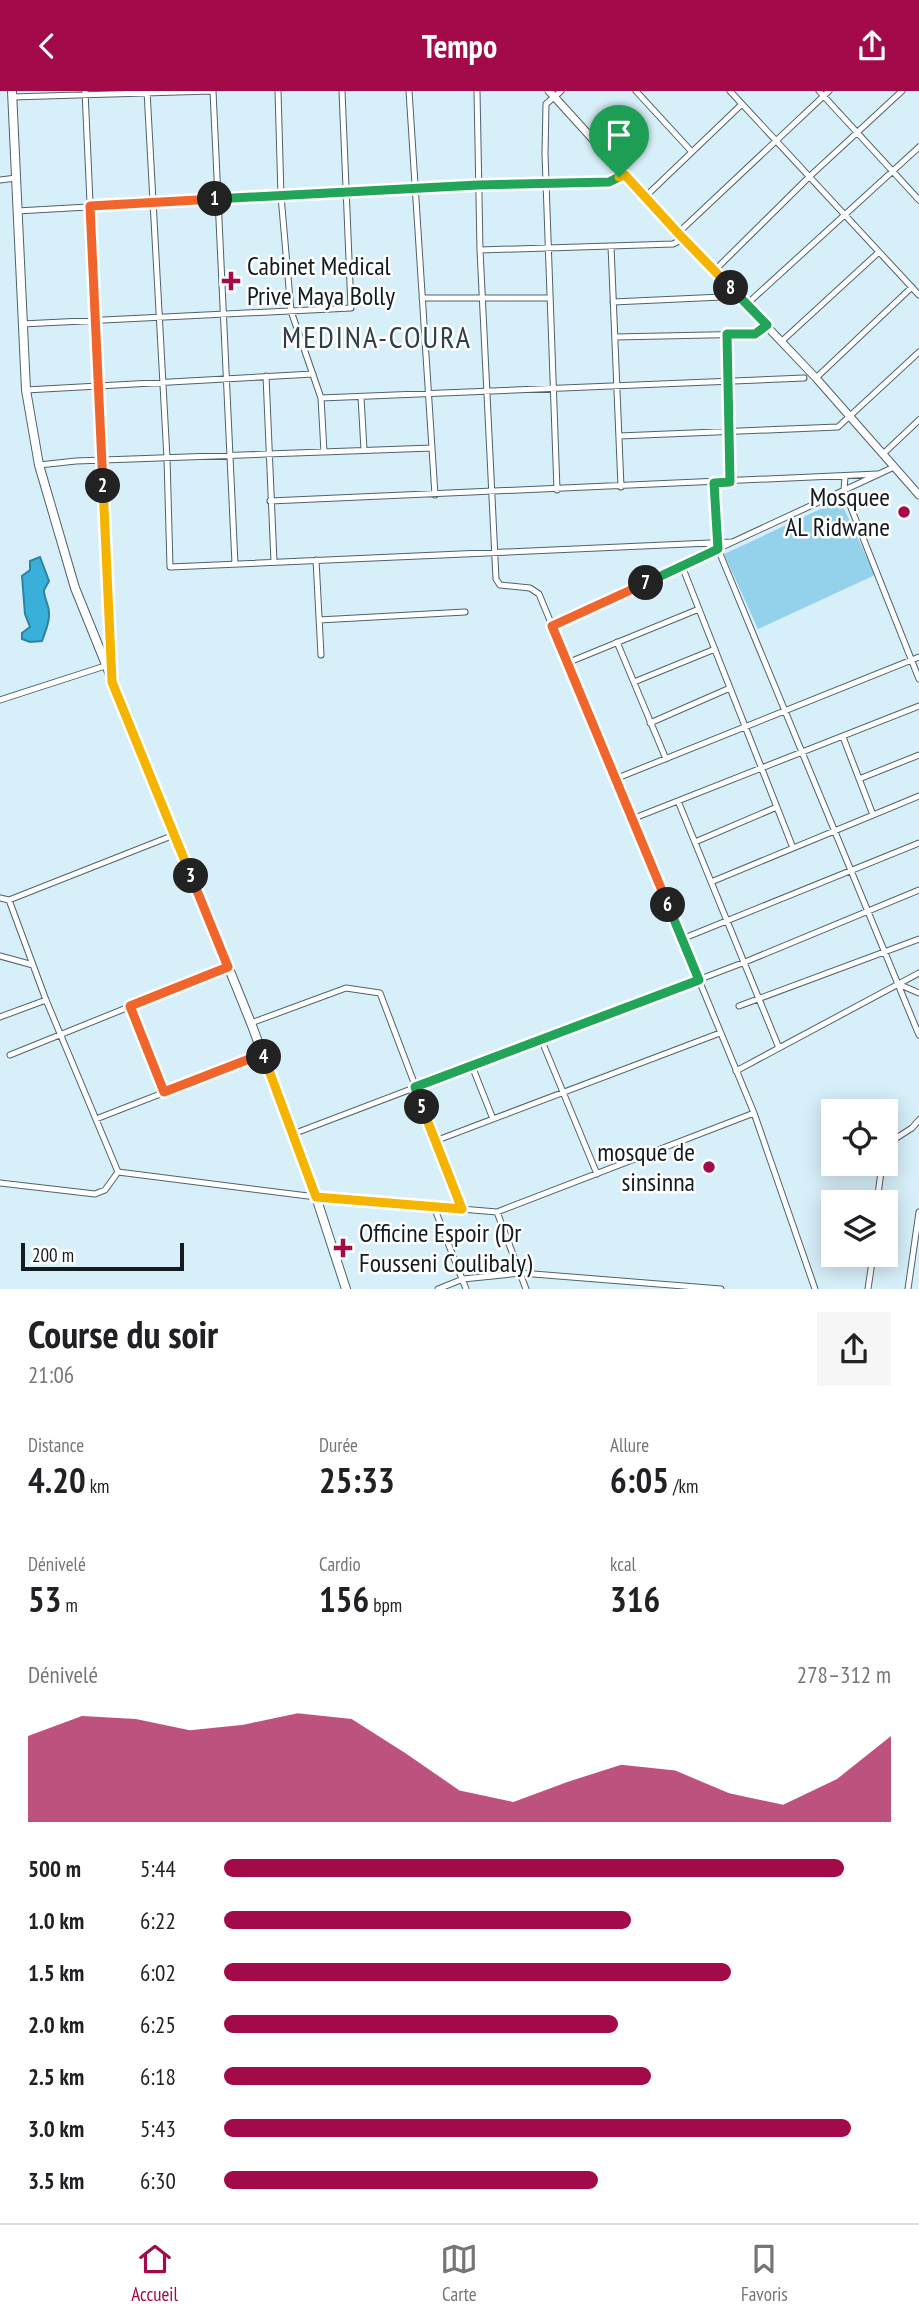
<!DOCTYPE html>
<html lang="fr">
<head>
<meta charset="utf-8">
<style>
  body { margin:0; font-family:"PT Sans Narrow",sans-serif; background:#f6f6f6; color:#202124; height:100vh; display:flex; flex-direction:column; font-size:26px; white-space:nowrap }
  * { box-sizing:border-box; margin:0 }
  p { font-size:23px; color:#757577 }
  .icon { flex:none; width:38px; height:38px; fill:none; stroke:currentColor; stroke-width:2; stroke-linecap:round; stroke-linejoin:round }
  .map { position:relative; height:1198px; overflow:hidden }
  .details { display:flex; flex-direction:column; background:#fff; flex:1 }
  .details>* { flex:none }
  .fabs { position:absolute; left:821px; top:1008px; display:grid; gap:14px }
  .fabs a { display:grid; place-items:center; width:77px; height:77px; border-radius:0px; background:#fff; box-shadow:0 4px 18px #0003; font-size:35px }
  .scale { position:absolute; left:21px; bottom:18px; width:163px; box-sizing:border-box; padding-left:7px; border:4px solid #121b1f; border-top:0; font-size:19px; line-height:24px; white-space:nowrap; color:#121b1f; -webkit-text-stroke:5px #fff; paint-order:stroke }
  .pin { position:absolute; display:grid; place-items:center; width:60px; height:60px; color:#fff; margin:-72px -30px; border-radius:50% 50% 50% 0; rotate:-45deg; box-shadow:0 0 7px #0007 }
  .pin .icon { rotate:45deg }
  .km { position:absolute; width:35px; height:35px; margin:-18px; border-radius:50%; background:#222; color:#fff; font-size:19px; line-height:35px; text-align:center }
  .round { display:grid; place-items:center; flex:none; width:74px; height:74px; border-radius:0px; background:#f6f6f6 }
  .headline { display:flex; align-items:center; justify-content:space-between; height:119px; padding:0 28px }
  h1 { font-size:38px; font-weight:700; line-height:52px }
  .stats { display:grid; grid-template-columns:repeat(3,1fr); gap:10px; height:119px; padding:7px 28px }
  .stats div { display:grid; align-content:center }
  .stats b { font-size:35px; font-weight:700 }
  .stats small { font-size:19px; font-weight:400 }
  .stats p { font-size:19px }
  .chart { height:196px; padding:14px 28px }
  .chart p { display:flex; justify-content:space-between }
  .chart svg { width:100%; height:126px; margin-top:7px; fill:#a20a49; opacity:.7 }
  ul { padding:0 28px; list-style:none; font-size:23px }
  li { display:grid; grid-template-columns:112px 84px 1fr; align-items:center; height:52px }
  li i { height:18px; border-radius:9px; background:#a20a49 }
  header { display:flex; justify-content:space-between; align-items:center; height:91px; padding:0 28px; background:#a20a49; color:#fff; font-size:32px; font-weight:700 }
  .tabs { display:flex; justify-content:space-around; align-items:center; height:98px; border-top:2px solid #e0e0e0; background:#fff; font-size:19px; color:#757577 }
  .tabs a { display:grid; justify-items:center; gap:4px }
  .tabs .current { color:#a20a49 }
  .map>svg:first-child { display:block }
  .green { fill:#94d1ea }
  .water { fill:#39b0d9; stroke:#2d83a1; stroke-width:2 }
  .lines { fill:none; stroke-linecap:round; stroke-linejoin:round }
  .street-casing { stroke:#4e636c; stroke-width:7 }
  .secondary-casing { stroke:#4e636c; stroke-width:9 }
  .primary-casing { stroke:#4e636c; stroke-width:10 }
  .street { stroke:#fff; stroke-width:5 }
  .secondary { stroke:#fff; stroke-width:7 }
  .primary { stroke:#fff; stroke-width:8 }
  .split-1-casing { stroke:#fff; stroke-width:14 }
  .split-2-casing { stroke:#fff; stroke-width:14 }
  .split-3-casing { stroke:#fff; stroke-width:14 }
  .split-4-casing { stroke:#fff; stroke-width:14 }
  .split-5-casing { stroke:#fff; stroke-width:14 }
  .split-6-casing { stroke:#fff; stroke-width:14 }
  .split-7-casing { stroke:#fff; stroke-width:14 }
  .split-8-casing { stroke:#fff; stroke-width:14 }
  .split-9-casing { stroke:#fff; stroke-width:14 }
  .split-1 { stroke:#22a559; stroke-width:9 }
  .split-2 { stroke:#f0652b; stroke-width:9 }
  .split-3 { stroke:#f5b400; stroke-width:9 }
  .split-4 { stroke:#f0652b; stroke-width:9 }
  .split-5 { stroke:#f5b400; stroke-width:9 }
  .split-6 { stroke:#22a559; stroke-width:9 }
  .split-7 { stroke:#f0652b; stroke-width:9 }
  .split-8 { stroke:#22a559; stroke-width:9 }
  .split-9 { stroke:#f5b400; stroke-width:9 }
  .poi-dot { fill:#a20a49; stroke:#fff; stroke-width:2.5 }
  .labels { text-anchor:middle; stroke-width:5; stroke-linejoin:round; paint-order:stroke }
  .poi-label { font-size:26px; fill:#121b1f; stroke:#fff; text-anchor:start }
  .quarter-label { font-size:30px; letter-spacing:2px; fill:#2d4049; stroke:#fff }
</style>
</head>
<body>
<header><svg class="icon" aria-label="back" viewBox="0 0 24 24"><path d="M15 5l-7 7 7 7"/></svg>Tempo<svg class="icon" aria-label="share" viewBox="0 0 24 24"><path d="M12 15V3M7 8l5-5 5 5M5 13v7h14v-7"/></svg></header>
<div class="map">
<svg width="919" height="1198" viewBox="0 0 919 1198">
  <rect width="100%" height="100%" fill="#d7eff9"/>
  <!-- green -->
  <path class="green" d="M840,409L875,484L758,538L724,463Z"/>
  <!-- water -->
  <path class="water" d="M40,466L49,490L44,499C44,508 49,514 49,522C50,531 45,541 42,550L30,551L22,548V542L30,536L25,523L22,485L30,479V470Z"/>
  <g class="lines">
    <!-- street casing -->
    <g class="street-casing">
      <path id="street" d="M85,0L111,581
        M147,0L167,367L170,476L732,451
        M213,0L235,473
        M278,0L281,105L291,220L321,307
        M409,0L435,404
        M477,0L480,159L496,488L500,494L530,497L539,503L754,1022L815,1198
        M636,0L692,61
        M730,0L919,204
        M819,0L919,109
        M12,6L211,0
        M0,89L16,87
        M645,106L742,13
        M17,120L479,94L609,91L625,84
        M678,142L829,0
        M611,155L621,396
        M480,159L673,153L683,148
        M714,180L809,86L902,0
        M422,207H550
        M613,211L722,206L736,201
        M747,213L919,56
        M22,233L351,217L342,0
        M727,243L730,391
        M615,246L755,243L767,235
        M782,250L879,161
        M266,285L274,471
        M816,287L912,196
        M26,299L313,283
        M361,306L364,359
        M619,345L838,336L919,261
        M324,361L321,307L804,287
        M883,363L919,329
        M39,374L76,370L432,357
        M845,386L844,399L919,588
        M714,392L718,458L919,944
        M557,399L545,63L546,13L561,0
        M270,410L878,383
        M316,469L321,564
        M682,475L793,757
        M319,529L465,521
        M552,535L894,376
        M617,551L666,668
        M567,572L699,518
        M634,591L715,558
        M0,609L105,575
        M650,632L730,597
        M843,646L873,724
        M615,688L919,566
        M859,688L919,664
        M678,710L779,957
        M632,728L919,615
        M695,751L777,716
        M711,791L919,705
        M0,807L9,809L174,744
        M9,809L46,909L118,1081
        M682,848L919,752
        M0,865L33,874
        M898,893L919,902
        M130,915L164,1001
        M739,915L919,848
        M0,926L46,909
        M251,932L346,897L380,902L462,1118
        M541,948L597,1083
        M10,964L228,876
        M472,975L493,1028
        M736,980L919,882
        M96,1028L263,963
        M293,1043L745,871L919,799
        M435,1050L720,942
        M886,1057L887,1053L912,1037L919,1029
        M118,1081L316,1106L497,1121L754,1022
        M0,1092L95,1103L105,1099L118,1081
        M877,1111L882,1073
        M434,1116L466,1198
        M497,1121L526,1198
        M438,1198L463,1188L521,1182L721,1198
        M868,1198L873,1164
        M908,1198L919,1121"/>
    </g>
    <!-- secondary casing -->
    <g class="secondary-casing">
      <path id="secondary" d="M549,0L678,142L816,287L919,404"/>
    </g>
    <!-- primary casing -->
    <g class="primary-casing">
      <path id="primary" d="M12,0L26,299L39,374L75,497L251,932L316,1106L346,1198"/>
    </g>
    <!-- street -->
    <use href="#street" class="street"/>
    <!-- secondary -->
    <use href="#secondary" class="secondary"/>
    <!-- primary -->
    <use href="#primary" class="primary"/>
  </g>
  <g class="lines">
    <!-- split-1 casing -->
    <g class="split-1-casing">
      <path id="split-1" d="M215,108L478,94L609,91L619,86"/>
    </g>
    <!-- split-2 casing -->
    <g class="split-2-casing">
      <path id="split-2" d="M103,395L90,115L215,108"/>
    </g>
    <!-- split-3 casing -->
    <g class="split-3-casing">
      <path id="split-3" d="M103,395L112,591L191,785"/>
    </g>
    <!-- split-4 casing -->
    <g class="split-4-casing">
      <path id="split-4" d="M191,785L228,876L130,915L164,1001L262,963L264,966"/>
    </g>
    <!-- split-5 casing -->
    <g class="split-5-casing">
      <path id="split-5" d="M264,966L316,1106L462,1118L422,1016"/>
    </g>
    <!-- split-6 casing -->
    <g class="split-6-casing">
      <path id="split-6" d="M422,1016L415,996L699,889L668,814"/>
    </g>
    <!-- split-7 casing -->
    <g class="split-7-casing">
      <path id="split-7" d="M646,492L552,535L668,814"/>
    </g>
    <!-- split-8 casing -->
    <g class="split-8-casing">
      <path id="split-8" d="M646,492L718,458L714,392L730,391L727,243H755L767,234L731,197"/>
    </g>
    <!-- split-9 casing -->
    <g class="split-9-casing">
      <path id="split-9" d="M619,86L625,84L678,142L731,197"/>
    </g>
    <!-- split-1 -->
    <use href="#split-1" class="split-1"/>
    <!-- split-2 -->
    <use href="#split-2" class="split-2"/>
    <!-- split-3 -->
    <use href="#split-3" class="split-3"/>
    <!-- split-4 -->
    <use href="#split-4" class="split-4"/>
    <!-- split-5 -->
    <use href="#split-5" class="split-5"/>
    <!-- split-6 -->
    <use href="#split-6" class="split-6"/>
    <!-- split-7 -->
    <use href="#split-7" class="split-7"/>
    <!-- split-8 -->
    <use href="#split-8" class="split-8"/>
    <!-- split-9 -->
    <use href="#split-9" class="split-9"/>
  </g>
  <!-- markers -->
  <g class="poi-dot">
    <path d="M227.5 179.5h7v7h7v7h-7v7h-7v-7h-7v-7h7z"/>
    <circle cx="904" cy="421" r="7"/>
    <circle cx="709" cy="1076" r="7"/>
    <path d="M339.5 1146.5h7v7h7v7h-7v7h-7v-7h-7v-7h7z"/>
  </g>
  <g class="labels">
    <!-- poi labels -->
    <g class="poi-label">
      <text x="247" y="184">Cabinet Medical<tspan x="247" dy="30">Prive Maya Bolly</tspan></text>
      <text x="890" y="415" text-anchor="end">Mosquee<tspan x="890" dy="30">AL Ridwane</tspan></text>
      <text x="695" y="1070" text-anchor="end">mosque de<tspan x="695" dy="30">sinsinna</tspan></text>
      <text x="359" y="1151">Officine Espoir (Dr<tspan x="359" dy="30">Fousseni Coulibaly)</tspan></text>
    </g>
    <!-- quarter labels -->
    <g class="quarter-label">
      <text x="377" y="257">MEDINA-COURA</text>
    </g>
  </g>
</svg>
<div class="fabs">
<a><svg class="icon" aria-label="locate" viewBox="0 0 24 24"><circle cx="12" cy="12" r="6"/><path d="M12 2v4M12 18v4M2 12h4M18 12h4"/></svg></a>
<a><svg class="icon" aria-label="layers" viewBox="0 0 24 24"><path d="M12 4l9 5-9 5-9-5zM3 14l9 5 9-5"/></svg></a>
</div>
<div class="scale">200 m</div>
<div class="pin" style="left:619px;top:86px;background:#1e9e55"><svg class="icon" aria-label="arrive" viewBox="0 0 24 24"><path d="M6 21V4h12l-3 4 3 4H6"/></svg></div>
<b class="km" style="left:215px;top:108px">1</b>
<b class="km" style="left:103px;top:395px">2</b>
<b class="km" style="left:191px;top:785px">3</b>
<b class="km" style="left:264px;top:966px">4</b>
<b class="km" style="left:422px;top:1016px">5</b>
<b class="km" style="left:668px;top:814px">6</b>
<b class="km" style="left:646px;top:492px">7</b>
<b class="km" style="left:731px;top:197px">8</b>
</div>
<section class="details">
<div class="headline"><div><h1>Course du soir</h1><p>21:06</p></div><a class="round"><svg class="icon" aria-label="share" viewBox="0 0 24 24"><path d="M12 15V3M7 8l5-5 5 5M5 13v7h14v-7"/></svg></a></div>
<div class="stats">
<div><p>Distance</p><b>4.20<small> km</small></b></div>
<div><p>Durée</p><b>25:33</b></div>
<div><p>Allure</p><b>6:05<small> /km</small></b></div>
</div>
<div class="stats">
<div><p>Dénivelé</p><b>53<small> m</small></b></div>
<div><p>Cardio</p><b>156<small> bpm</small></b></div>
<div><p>kcal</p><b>316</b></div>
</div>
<div class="chart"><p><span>Dénivelé</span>278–312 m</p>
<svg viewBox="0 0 160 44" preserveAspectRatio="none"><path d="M0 44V14L10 7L20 8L30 12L40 10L50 6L60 8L70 20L80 33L90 37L100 30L110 24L120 26L130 34L140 38L150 29L160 14V44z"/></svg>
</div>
<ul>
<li><b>500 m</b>5:44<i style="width:93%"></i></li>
<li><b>1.0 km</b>6:22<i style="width:61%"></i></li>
<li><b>1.5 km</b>6:02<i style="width:76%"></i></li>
<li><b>2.0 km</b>6:25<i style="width:59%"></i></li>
<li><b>2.5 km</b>6:18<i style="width:64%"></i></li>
<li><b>3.0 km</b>5:43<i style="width:94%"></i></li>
<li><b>3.5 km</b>6:30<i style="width:56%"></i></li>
</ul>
</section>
<nav class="tabs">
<a class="current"><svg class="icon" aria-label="home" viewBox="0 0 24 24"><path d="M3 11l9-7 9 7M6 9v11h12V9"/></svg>Accueil</a>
<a><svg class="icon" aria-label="map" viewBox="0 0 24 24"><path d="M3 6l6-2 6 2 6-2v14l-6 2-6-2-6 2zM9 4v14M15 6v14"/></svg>Carte</a>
<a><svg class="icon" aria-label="saved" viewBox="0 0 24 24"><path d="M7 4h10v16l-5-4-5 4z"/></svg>Favoris</a>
</nav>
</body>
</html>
